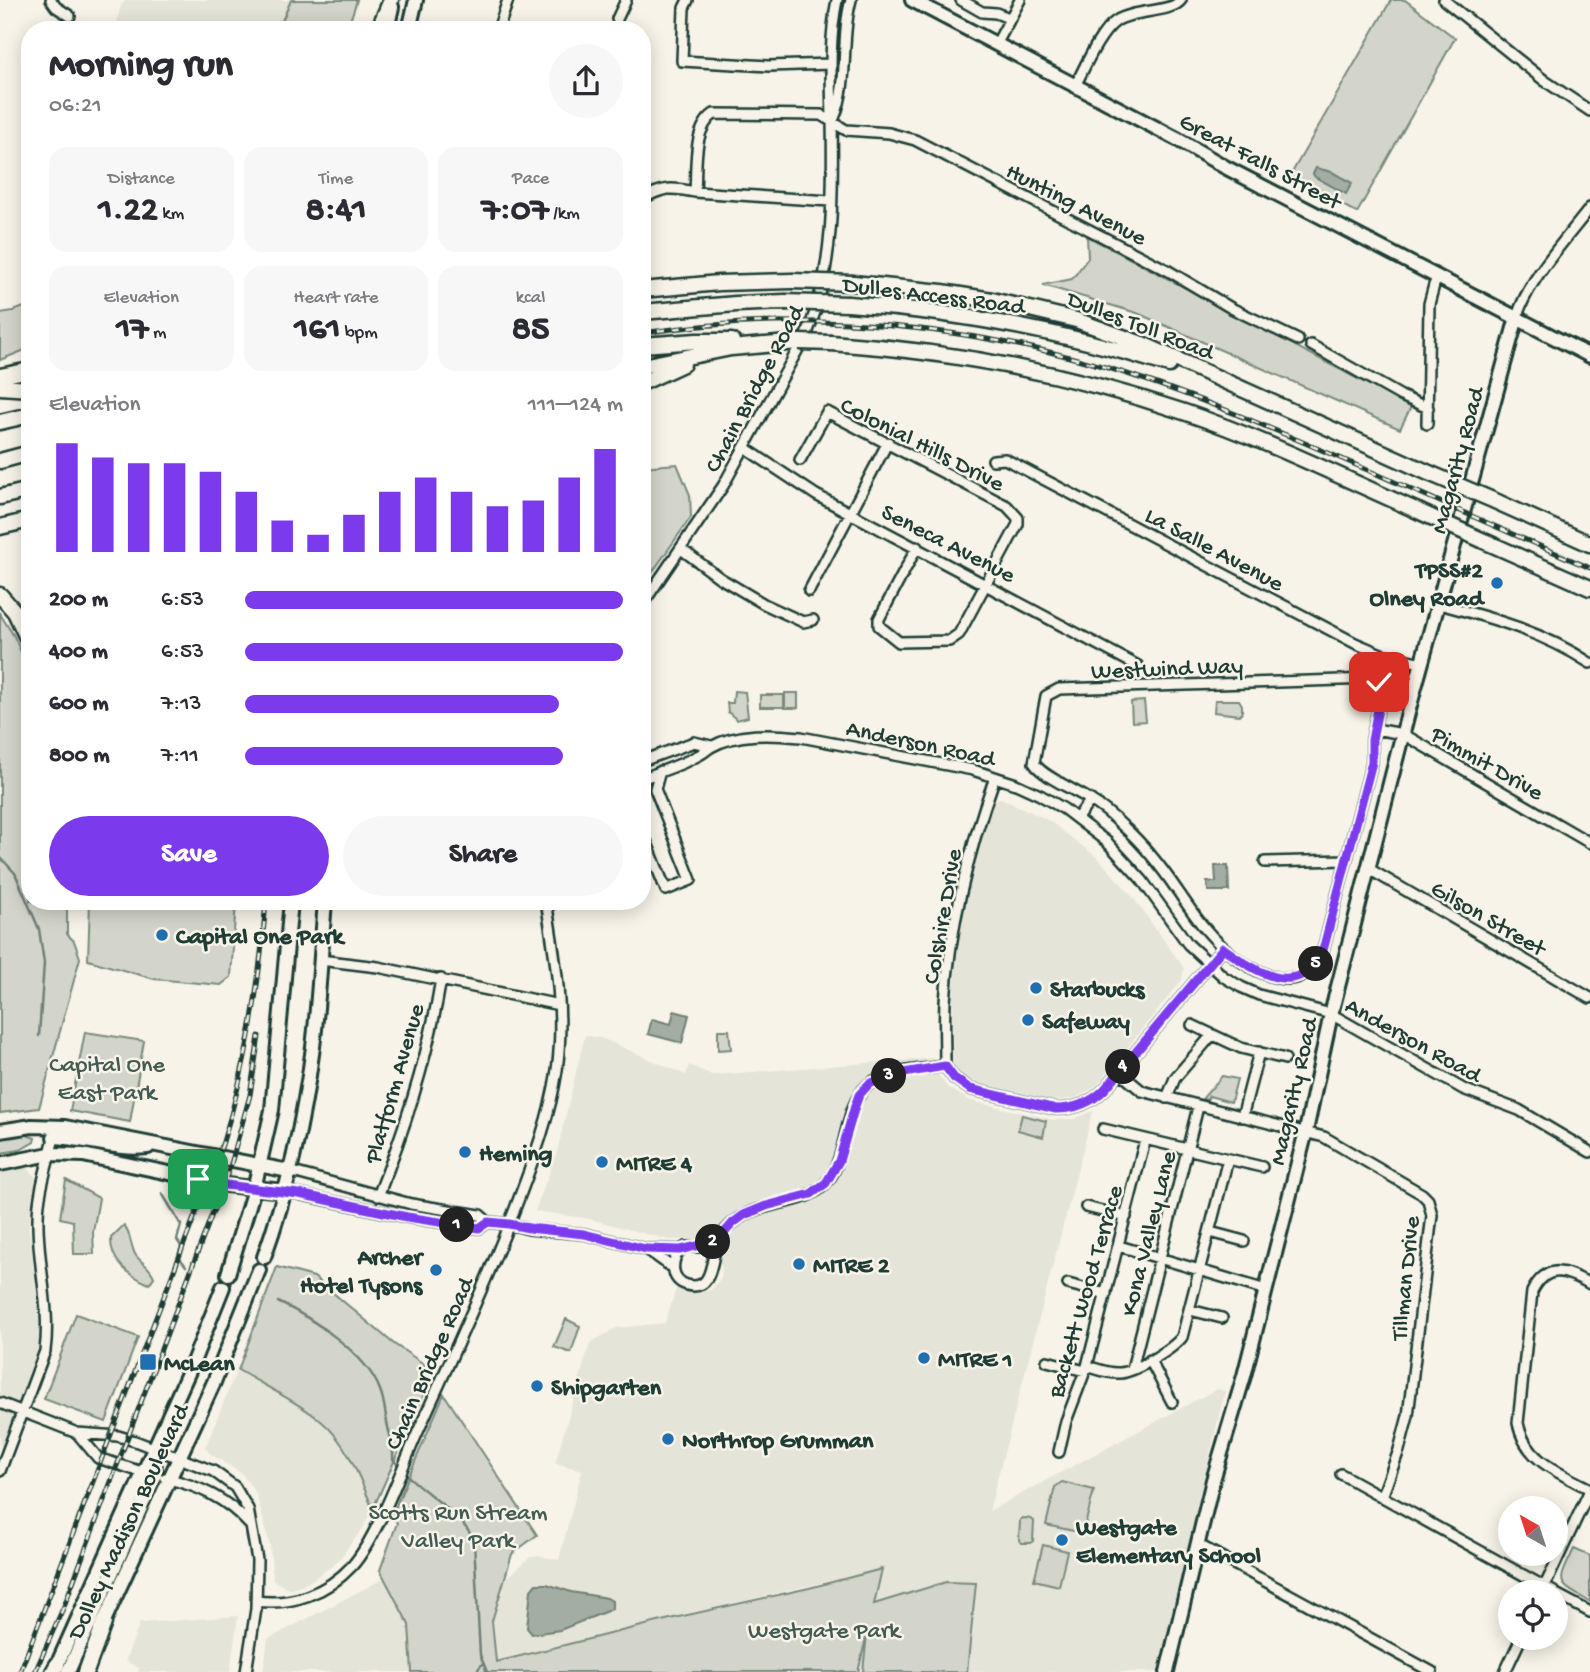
<!DOCTYPE html>
<html lang="en">
<head>
<meta charset="utf-8">
<style>
  body { margin:0; font-family:"Gochi Hand",sans-serif; background:#f7f7f7; color:#2b2b33; height:100vh; display:flex; flex-direction:column; font-size:26px; white-space:nowrap }
  * { box-sizing:border-box; margin:0 }
  p { font-size:23px; color:#7c7c81 }
  .icon { flex:none; width:38px; height:38px; fill:none; stroke:currentColor; stroke-width:2; stroke-linecap:round; stroke-linejoin:round }
  .map { position:relative; flex:1; overflow:hidden }
  .panel { position:absolute; left:21px; top:21px; width:630px; height:889px; display:flex; flex-direction:column; background:#fff; border-radius:28px; box-shadow:0 4px 18px #0003 }
  .panel>* { flex:none }
  .needle { width:46px; rotate:321deg }
  .buttons { position:absolute; left:1498px; top:1496px; display:grid; gap:14px }
  .buttons a { display:grid; place-items:center; width:70px; height:70px; border-radius:50%; background:#fff; box-shadow:0 4px 18px #0003; font-size:35px }
  .pin { position:absolute; display:grid; place-items:center; width:60px; height:60px; color:#fff; margin:-30px; border-radius:14px; box-shadow:0 4px 10px #0006 }
  .km { position:absolute; width:35px; height:35px; margin:-18px; border-radius:50%; background:#222; color:#fff; font-size:19px; line-height:35px; text-align:center }
  .round { display:grid; place-items:center; flex:none; width:74px; height:74px; border-radius:37px; background:#f7f7f7 }
  .headline { display:flex; align-items:center; justify-content:space-between; height:119px; padding:0 28px }
  h1 { font-size:38px; font-weight:700; line-height:52px }
  .metrics { display:grid; grid-template-columns:repeat(3,1fr); gap:10px; height:119px; padding:7px 28px }
  .metrics div { display:grid; align-content:center; border-radius:18px; background:#f7f7f7; text-align:center }
  .metrics b { font-size:35px; font-weight:700 }
  .metrics small { font-size:19px; font-weight:400 }
  .metrics p { font-size:19px }
  .chart { height:196px; padding:14px 28px }
  .chart p { display:flex; justify-content:space-between }
  .chart svg { width:100%; height:126px; margin-top:7px; stroke:#7c3aed; stroke-width:6 }
  .cta { display:flex; gap:14px; margin-top:auto; padding:14px 28px }
  .cta a { flex:1; height:80px; border-radius:42px; background:#7c3aed; color:#fff; font-size:28px; font-weight:700; line-height:80px; text-align:center }
  .cta a+a { background:#f7f7f7; color:#2b2b33 }
  ul { padding:0 28px; list-style:none; font-size:23px }
  li { display:grid; grid-template-columns:112px 84px 1fr; align-items:center; height:52px }
  li i { height:18px; border-radius:9px; background:#7c3aed }
  .map>svg:first-child { display:block }
  .built { fill:#e5e4d9 }
  .green { fill:#d3d5ca; stroke:#79897f; stroke-width:2 }
  .water { fill:#a4ada3; stroke:#6f8077; stroke-width:2 }
  .lines { fill:none; stroke-linecap:round; stroke-linejoin:round }
  .stream { stroke:#6f8077; stroke-width:2.5 }
  .minor-casing { stroke:#1f3d34; stroke-width:14 }
  .major-casing { stroke:#1f3d34; stroke-width:18 }
  .highway-casing { stroke:#1f3d34; stroke-width:19 }
  .minor { stroke:#f7f3e8; stroke-width:9 }
  .major { stroke:#f7f3e8; stroke-width:12 }
  .highway { stroke:#f7f3e8; stroke-width:14 }
  .rail-casing { stroke:#1f3d34; stroke-width:5 }
  .rail { stroke:#f7f3e8; stroke-width:2.5; stroke-dasharray:8; stroke-linecap:butt }
  .highway-bridge-casing { stroke:#1f3d34; stroke-width:19; stroke-linecap:butt }
  .highway-bridge { stroke:#f7f3e8; stroke-width:14 }
  .route-casing { stroke:#fff; stroke-width:14 }
  .route { stroke:#7c3aed; stroke-width:9 }
  .poi-dot { fill:#1f6fb2; stroke:#f7f3e8; stroke-width:2.5 }
  .labels { text-anchor:middle; stroke-width:5; stroke-linejoin:round; paint-order:stroke }
  .street-label { font-size:24px; fill:#1f3d34; stroke:#f7f3e8 }
  .poi-label { font-size:24px; font-weight:bold; fill:#1f3d34; stroke:#f7f3e8; text-anchor:start }
  .park-label { font-size:24px; fill:#435b52; stroke:#f7f3e8 }
</style>
</head>
<body>
<div class="map">
<svg width="1590" height="1672" viewBox="0 0 1590 1672">
  <rect width="100%" height="100%" fill="#f7f3e8"/>
  <filter id="ink" filterUnits="userSpaceOnUse"><feTurbulence type="fractalNoise" baseFrequency=".0143" numOctaves="2"/><feDisplacementMap in="SourceGraphic" scale="14" xChannelSelector="R" yChannelSelector="G"/><feConvolveMatrix kernelMatrix="1 2 1 2 8 2 1 2 1" color-interpolation-filters="sRGB"/></filter>
  <g filter="url(#ink)">
    <!-- built -->
    <path class="built" d="M127,0H291L278,30H119L117,20L121,5Z
      M1001,798L1048,820L1098,858L1132,896L1184,968L1182,980L1096,1086L1076,1098L1052,1101L970,1081L960,1074L953,1063V998L960,927L975,855L990,806L996,799Z
      M585,1035L601,1038L686,1075L689,1065L712,1075L933,1058L939,1076L948,1088L971,1101L1054,1120L1074,1119L1093,1111L989,1511L1217,1389L1225,1391L1158,1672H858L881,1569L673,1617L493,1663L490,1622L492,1592L530,1557L540,1556L559,1560L582,1470L555,1463L590,1343L616,1328L665,1323L677,1286L695,1293L711,1290L721,1278L722,1268L716,1253L709,1245L698,1239L669,1240L590,1219L535,1211L557,1152Z
      M27,1167L36,1178L32,1198L29,1226L41,1340L21,1399L0,1451V1173Z
      M238,1367L329,1417L379,1497L363,1528L336,1563L309,1582L289,1589L273,1580L270,1546L256,1493L241,1473L212,1455L205,1448Z
      M406,1567L431,1672H263L268,1639Z
      M238,1616L230,1672H138L139,1668L125,1661L140,1623Z"/>
    <!-- green -->
    <path class="green" d="M291,0H357L347,30H278Z
      M1391,0H1405L1455,38L1357,213L1290,176Z
      M1087,236L1411,407L1400,429L1137,313L1043,285L1072,279L1088,258Z
      M30,305V348L0,360V313L13,311Z
      M677,464L690,495L691,517L642,587V467Z
      M0,614L14,636L30,673V901H67V934L74,941L80,958L39,1108L0,1113Z
      M734,691L745,692L748,717L737,720L728,712L727,703H733Z
      M785,693H798V708H785Z
      M760,695H784V707H760Z
      M1215,700H1239L1242,705V713L1239,715L1214,712Z
      M1144,701L1146,721L1132,722L1131,702Z
      M90,901H236L231,977L221,985L154,979L88,960Z
      M718,1030H729L731,1049L718,1050Z
      M85,1032L144,1041L130,1122L70,1111Z
      M1222,1076L1237,1079L1231,1102L1209,1096L1207,1100L1202,1099Z
      M1022,1115L1046,1121L1043,1137L1018,1130Z
      M12,1133L24,1134L35,1138L34,1142L20,1150L0,1153V1137Z
      M66,1180L99,1198L93,1232L94,1254H74L73,1221L60,1218Z
      M124,1225C131,1234 130,1244 135,1254C140,1263 149,1264 154,1277L149,1284C129,1275 110,1262 111,1238Z
      M277,1267L314,1277L394,1344L424,1364L428,1385L373,1509C360,1479 347,1442 321,1421C300,1403 263,1385 238,1370Z
      M76,1314L138,1337L106,1422L44,1399Z
      M566,1319L580,1326L571,1353L554,1347Z
      M444,1394L537,1535L512,1554L492,1621L496,1662L674,1618L809,1588L882,1569L874,1604L946,1582L976,1583L967,1672H863L867,1634L858,1672H412L409,1625L380,1570L397,1523L392,1515Z
      M1062,1482L1094,1490L1083,1533L1046,1525L1055,1487Z
      M1023,1518L1031,1519L1034,1521L1033,1541L1030,1543H1021L1019,1540L1020,1520Z
      M1043,1545L1067,1551L1059,1586L1034,1580Z
      M1574,1549L1590,1556V1602C1555,1582 1557,1585 1574,1549Z"/>
    <!-- water -->
    <path class="water" d="M1316,168L1332,172L1352,183L1346,194L1315,177L1313,174Z
      M1215,866H1228L1229,891H1208L1207,882H1216Z
      M674,1011L689,1015L682,1043L648,1034L652,1019L671,1024Z
      M536,1584H547L571,1592L607,1598L612,1601V1609L560,1630L532,1634L527,1628L531,1590Z"/>
    <g class="lines">
      <!-- stream -->
      <path class="stream" d="M0,857L15,873L39,929L44,963L39,1036
        M162,1193L181,1225L177,1240L181,1246L178,1256L186,1266
        M278,1302C311,1317 367,1354 380,1390C385,1402 385,1415 388,1427C391,1441 394,1444 393,1459L400,1468
        M405,1473C427,1496 460,1511 474,1541L480,1655L487,1672
        M476,1672L483,1663"/>
      <!-- minor casing -->
      <g class="minor-casing">
        <path id="minor" d="M51,0L56,7L70,16
          M688,0L684,8L682,61L769,66L831,64
          M961,0L982,12L996,13L1009,18
          M1444,0L1545,81L1590,111
          M617,19L626,0
          M498,30L508,0
          M996,45L1020,0
          M1075,86C1085,67 1099,33 1116,21C1134,9 1172,13 1181,0
          M834,118C850,81 840,39 851,0
          M695,192C697,168 692,129 714,114L821,115L846,130L889,133L915,140L1167,270L1231,308L1298,340
          M642,199C664,187 671,187 695,192L830,201
          M1517,317C1527,281 1567,238 1590,208
          M1311,345L1401,396L1428,408
          M1427,424L1429,304L1434,285L1438,276
          M745,448L816,495L1138,666
          M800,460L827,412L1007,506L1018,518V524L959,634L949,641L899,642L879,626V619L917,547
          M993,460L1005,459L1355,643L1381,654L1422,663
          M681,549L720,578L764,604L803,622L813,620
          M809,591L888,442
          M1439,604C1492,618 1543,632 1590,663
          M642,605L723,486L808,331C835,266 833,187 832,118C831,79 829,39 837,0
          M1373,679L1382,688L1372,740V762L1321,958C1318,962 1315,968 1311,971C1286,992 1244,966 1224,948C1205,932 1191,910 1177,890C1162,868 1145,846 1125,828C1114,817 1101,806 1087,798C1073,789 1042,776 1034,763L1046,696L1059,689Z
          M1375,729L1403,734L1590,843
          M642,761L694,742L711,746
          M995,777C969,849 950,924 945,1002C944,1023 945,1045 945,1066L954,1078L970,1089L1056,1109C1076,1109 1091,1103 1105,1089L1223,948
          M642,779C660,771 680,766 697,756C702,754 706,750 711,747C737,732 772,734 801,737L973,770L1016,784L1040,795L1064,809L1107,842L1142,880L1188,944L1224,977L1241,987L1259,995L1331,1014L1463,1089L1519,1110L1590,1152
          M1077,818L1091,800
          M642,831L666,890L691,880L655,789L660,771
          M1265,862L1346,860
          M1369,869L1590,998
          M320,960L378,967L559,1005
          M1192,1025L1241,1048L1285,1059
          M1119,1072L1142,1091L1324,1137L1422,1194L1428,1200L1432,1215L1408,1416L1399,1450L1382,1497
          M1167,1098L1175,1078L1212,1035
          M1242,1117L1259,1052
          M1103,1129L1262,1167
          M289,1171L411,1204L480,1215L488,1222
          M283,1191L407,1217L479,1228L488,1222L509,1224L529,1229L584,1234L646,1249L680,1250L686,1247H698L717,1241
          M378,1196C406,1126 429,1054 441,979
          M1086,1207L1126,1217
          M1210,1232L1244,1241
          M1119,1246L1266,1290
          M648,1250L673,1268
          M680,1250C671,1261 670,1280 687,1285C716,1293 710,1253 719,1239C748,1194 800,1212 826,1183C849,1157 842,1107 868,1085C887,1070 921,1070 945,1066
          M1068,1284L1106,1294
          M1590,1284C1567,1271 1547,1262 1532,1292L1518,1423C1525,1461 1560,1473 1590,1489
          M1190,1310L1222,1318
          M1150,1360L1172,1402
          M1047,1361L1085,1371
          M1087,1366C1097,1369 1109,1374 1120,1373C1135,1372 1173,1349 1182,1337L1228,1159
          M1132,1369L1198,1107
          M0,1403L77,1433L118,1436L135,1441L213,1471L235,1487L248,1509L257,1560L256,1609L246,1672
          M77,1433L98,1458L148,1474
          M1059,1452L1066,1421L1087,1366L1145,1140
          M0,1471L45,1351C51,1307 37,1263 38,1219C38,1191 49,1161 55,1133
          M1341,1474L1554,1592
          M165,1478C199,1486 226,1498 249,1524
          M1197,1544L1432,1672
          M1542,1592L1590,1490
          M1556,1594L1590,1612
          M256,1601C292,1606 327,1593 352,1566C377,1538 401,1470 417,1434C451,1358 486,1284 516,1206C533,1161 550,1117 557,1070C565,1014 555,956 546,901
          M1505,1672L1521,1638"/>
      </g>
      <!-- major casing -->
      <g class="major-casing">
        <path id="major" d="M912,0L1177,139L1225,167L1590,356
          M387,30L392,7
          M409,30L416,0
          M0,1131L32,1126L65,1127L289,1171
          M54,1137C86,1138 117,1151 148,1147
          M0,1164L50,1154L83,1155L226,1185L283,1191
          M264,1257C288,1190 304,1117 313,1047C319,999 321,950 325,901
          M228,1274L254,1189L272,1110L291,901
          M100,1630L214,1382L259,1270
          M54,1672L193,1362L223,1287
          M68,1672L155,1476L154,1451
          M1167,1672L1213,1480L1244,1376L1306,1131L1331,1014L1409,709L1517,317"/>
      </g>
      <!-- highway casing -->
      <g class="highway-casing">
        <path id="highway" d="M378,30L391,0
          M853,283L942,292L992,300L1076,320L1142,344L1429,473
          M642,290L719,283L792,281
          M848,304C957,311 1064,332 1169,365
          M642,312L736,304L785,302
          M831,343C951,351 1069,373 1184,412C1264,439 1341,477 1418,511
          M642,345L697,341H732
          M642,366L731,348L799,342
          M0,376L30,370
          M642,383L683,364
          M0,387L30,389
          M0,422L30,415
          M0,461L30,453
          M0,497L30,490
          M1495,501L1590,544
          M0,527L30,520
          M1484,541L1590,588
          M0,595L15,612L30,644
          M53,1672L57,1665
          M86,1672L104,1623"/>
      </g>
      <!-- minor -->
      <use href="#minor" class="minor"/>
      <!-- major -->
      <use href="#major" class="major"/>
      <!-- highway -->
      <use href="#highway" class="highway"/>
      <!-- rail casing -->
      <g class="rail-casing">
        <path id="rail" d="M642,333C774,313 912,320 1041,350C1138,372 1228,410 1319,449C1410,488 1500,529 1590,568
          M20,1672L222,1145C248,1063 259,986 266,901
          M35,1672L64,1606L231,1164L250,1095L259,1036"/>
      </g>
      <!-- rail -->
      <use href="#rail" class="rail"/>
      <!-- highway-bridge casing -->
      <g class="highway-bridge-casing">
        <path id="highway-bridge" d="M792,281L853,283
          M785,302L848,304
          M799,342L831,343
          M1429,473L1495,501
          M1418,511L1484,541"/>
      </g>
      <!-- highway-bridge -->
      <use href="#highway-bridge" class="highway-bridge"/>
    </g>
  </g>
  <g class="lines" filter="url(#ink)">
    <!-- route casing -->
    <g class="route-casing">
      <path id="route" d="M198,1179L226,1185L299,1194L407,1217L479,1228L488,1222L509,1224L529,1228L584,1234L646,1249L680,1250L717,1241L733,1223L744,1215L766,1206L811,1194L826,1183L839,1161L855,1106L859,1095L869,1084L892,1075L945,1066L954,1078L970,1089L1056,1109C1076,1109 1091,1103 1105,1089L1223,948C1254,970 1292,998 1321,958L1372,762V740L1382,688L1379,682"/>
    </g>
    <!-- route -->
    <use href="#route" class="route"/>
  </g>
  <!-- markers -->
  <g class="poi-dot">
    <circle cx="1497" cy="583" r="7"/>
    <circle cx="162" cy="935" r="7"/>
    <circle cx="1036" cy="988" r="7"/>
    <circle cx="1028" cy="1020" r="7"/>
    <circle cx="465" cy="1152" r="7"/>
    <circle cx="602" cy="1162" r="7"/>
    <circle cx="799" cy="1264" r="7"/>
    <circle cx="436" cy="1270" r="7"/>
    <circle cx="924" cy="1358" r="7"/>
    <rect x="139" y="1353" width="18" height="18" rx="3.5"/>
    <circle cx="537" cy="1386" r="7"/>
    <circle cx="668" cy="1439" r="7"/>
    <circle cx="1062" cy="1540" r="7"/>
  </g>
  <g class="labels">
    <!-- street labels -->
    <g class="street-label">
      <text transform="translate(1261 160) rotate(28)" y="8">Great Falls Street</text>
      <text transform="translate(1077 203) rotate(27)" y="8">Hunting Avenue</text>
      <text transform="translate(934 294) rotate(7)" y="8">Dulles Access Road</text>
      <text transform="translate(1141 324) rotate(21)" y="8">Dulles Toll Road</text>
      <text transform="translate(753 388) rotate(-62)" y="8">Chain Bridge Road</text>
      <text transform="translate(923 443) rotate(27)" y="8">Colonial Hills Drive</text>
      <text transform="translate(1456 460) rotate(-75)" y="8">Magarity Road</text>
      <text transform="translate(949 542) rotate(27)" y="8">Seneca Avenue</text>
      <text transform="translate(1215 548) rotate(28)" y="8">La Salle Avenue</text>
      <text transform="translate(1167 667) rotate(-2)" y="8">Westwind Way</text>
      <text transform="translate(921 742) rotate(12)" y="8">Anderson Road</text>
      <text transform="translate(1488 762) rotate(30)" y="8">Pimmit Drive</text>
      <text transform="translate(941 916) rotate(-80)" y="8">Colshire Drive</text>
      <text transform="translate(1489 917) rotate(30)" y="8">Gilson Street</text>
      <text transform="translate(1414 1039) rotate(29)" y="8">Anderson Road</text>
      <text transform="translate(393 1083) rotate(-74)" y="8">Platform Avenue</text>
      <text transform="translate(1292 1091) rotate(-77)" y="8">Magarity Road</text>
      <text transform="translate(1147 1233) rotate(-76)" y="8">Kona Valley Lane</text>
      <text transform="translate(1404 1278) rotate(-84)" y="8">Tillman Drive</text>
      <text transform="translate(1084 1291) rotate(-74)" y="8">Backett Wood Terrace</text>
      <text transform="translate(428 1363) rotate(-66)" y="8">Chain Bridge Road</text>
      <text transform="translate(127 1521) rotate(-65)" y="8">Dolley Madison Boulevard</text>
    </g>
    <!-- poi labels -->
    <g class="poi-label">
      <text x="1483" y="577" text-anchor="end">TPSS#2<tspan x="1483" dy="28">Olney Road</tspan></text>
      <text x="176" y="943">Capital One Park</text>
      <text x="1050" y="996">Starbucks</text>
      <text x="1042" y="1028">Safeway</text>
      <text x="479" y="1160">Heming</text>
      <text x="616" y="1170">MITRE 4</text>
      <text x="422" y="1264" text-anchor="end">Archer<tspan x="422" dy="28">Hotel Tysons</tspan></text>
      <text x="813" y="1272">MITRE 2</text>
      <text x="938" y="1366">MITRE 1</text>
      <text x="164" y="1370">McLean</text>
      <text x="551" y="1394">Shipgarten</text>
      <text x="682" y="1447">Northrop Grumman</text>
      <text x="1076" y="1534">Westgate<tspan x="1076" dy="28">Elementary School</tspan></text>
    </g>
    <!-- park labels -->
    <g class="park-label">
      <text x="107" y="1071">Capital One<tspan x="107" dy="28">East Park</tspan></text>
      <text x="458" y="1519">Scotts Run Stream<tspan x="458" dy="28">Valley Park</tspan></text>
      <text x="824" y="1637">Westgate Park</text>
    </g>
  </g>
</svg>
<div class="buttons">
<a><svg class="needle" viewBox="-14 -14 28 28"><path d="M0-13l5 13h-10z" fill="#e53935"/><path d="M0 13l5-13h-10z" fill="#7c7c81"/></svg></a>
<a><svg class="icon" aria-label="locate" viewBox="0 0 24 24"><circle cx="12" cy="12" r="6"/><path d="M12 2v4M12 18v4M2 12h4M18 12h4"/></svg></a>
</div>
<div class="pin" style="left:198px;top:1179px;background:#1e9e55"><svg class="icon" aria-label="arrive" viewBox="0 0 24 24"><path d="M6 21V4h12l-3 4 3 4H6"/></svg></div>
<div class="pin" style="left:1379px;top:682px;background:#d93025"><svg class="icon" aria-label="check" viewBox="0 0 24 24"><path d="M5 12l5 5 9-10"/></svg></div>
<b class="km" style="left:457px;top:1225px">1</b>
<b class="km" style="left:713px;top:1242px">2</b>
<b class="km" style="left:889px;top:1076px">3</b>
<b class="km" style="left:1123px;top:1067px">4</b>
<b class="km" style="left:1316px;top:964px">5</b>
<section class="panel">
<div class="headline"><div><h1>Morning run</h1><p>06:21</p></div><a class="round"><svg class="icon" aria-label="share" viewBox="0 0 24 24"><path d="M12 15V3M7 8l5-5 5 5M5 13v7h14v-7"/></svg></a></div>
<div class="metrics">
<div><p>Distance</p><b>1.22<small> km</small></b></div>
<div><p>Time</p><b>8:41</b></div>
<div><p>Pace</p><b>7:07<small> /km</small></b></div>
</div>
<div class="metrics">
<div><p>Elevation</p><b>17<small> m</small></b></div>
<div><p>Heart rate</p><b>161<small> bpm</small></b></div>
<div><p>kcal</p><b>85</b></div>
</div>
<div class="chart"><p><span>Elevation</span>111–124 m</p>
<svg viewBox="0 0 160 44" preserveAspectRatio="none"><path d="M5 44V6M15 44V11M25 44V13M35 44V13M45 44V16M55 44V23M65 44V33M75 44V38M85 44V31M95 44V23M105 44V18M115 44V23M125 44V28M135 44V26M145 44V18M155 44V8"/></svg>
</div>
<ul>
<li><b>200 m</b>6:53<i style="width:100%"></i></li>
<li><b>400 m</b>6:53<i style="width:100%"></i></li>
<li><b>600 m</b>7:13<i style="width:83%"></i></li>
<li><b>800 m</b>7:11<i style="width:84%"></i></li>
</ul>
<div class="cta"><a>Save</a><a>Share</a></div>
</section>
</div>
</body>
</html>
